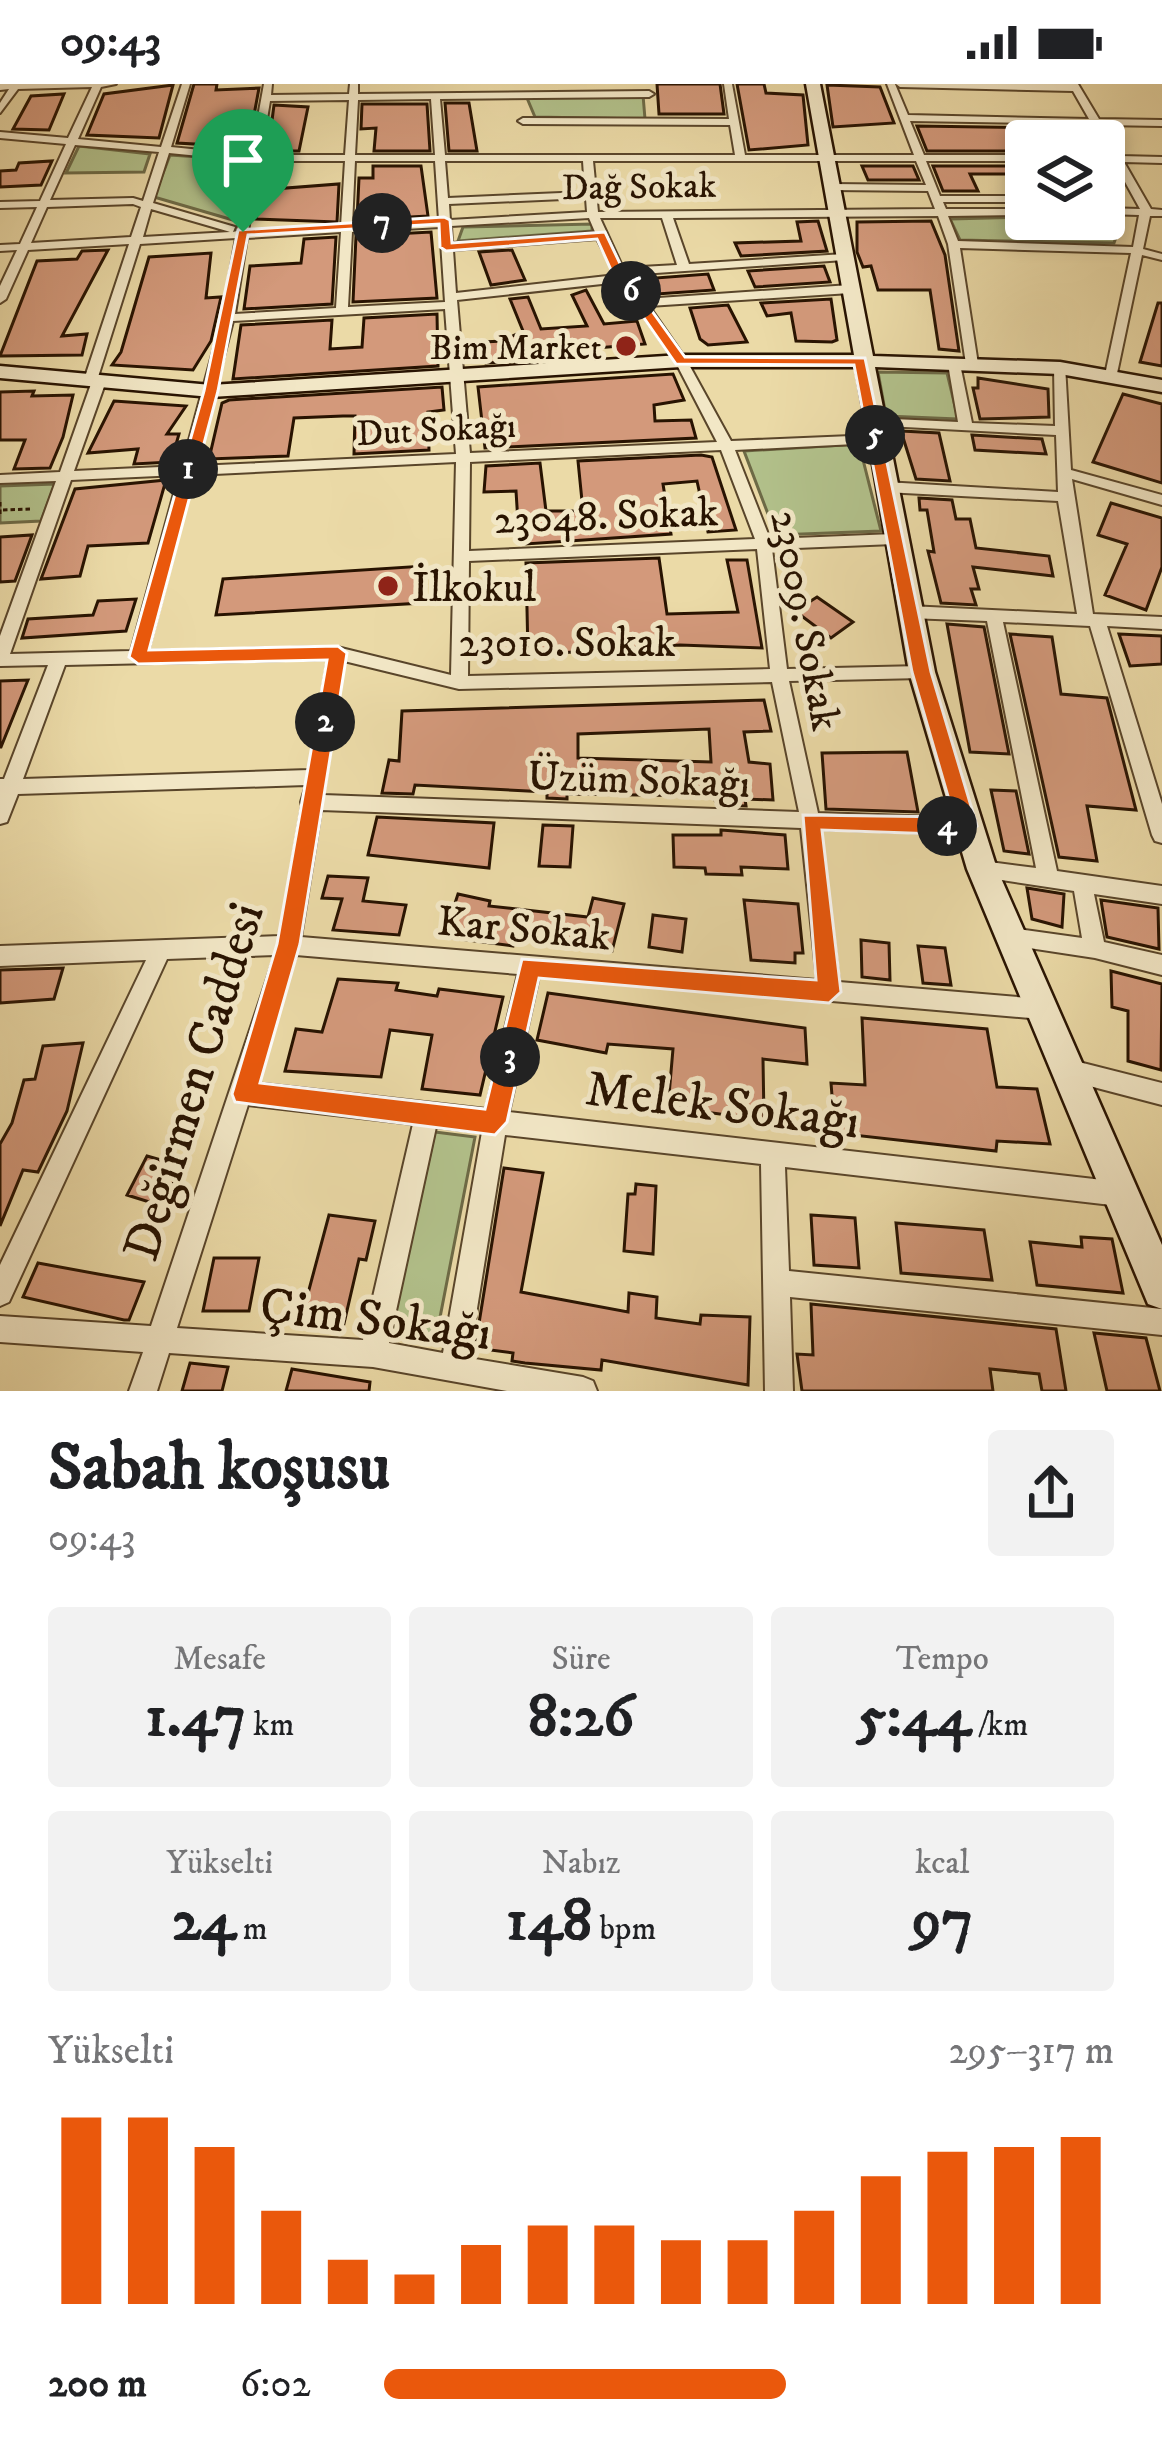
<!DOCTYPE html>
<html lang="tr">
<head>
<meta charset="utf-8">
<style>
  body { margin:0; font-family:"IM FELL DW Pica",serif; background:#f2f2f2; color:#202124; height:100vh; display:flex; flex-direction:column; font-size:45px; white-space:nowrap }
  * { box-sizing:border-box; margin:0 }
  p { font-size:39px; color:#757577 }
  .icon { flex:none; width:66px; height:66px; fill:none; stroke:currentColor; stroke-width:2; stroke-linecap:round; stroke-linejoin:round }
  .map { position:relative; height:1307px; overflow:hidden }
  .details { display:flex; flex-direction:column; background:#fff; flex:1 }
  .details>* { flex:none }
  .buttons { position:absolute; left:1005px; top:36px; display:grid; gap:24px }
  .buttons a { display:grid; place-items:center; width:120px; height:120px; border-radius:12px; background:#fff; box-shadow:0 6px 18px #0003; font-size:60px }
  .pin { position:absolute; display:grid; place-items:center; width:102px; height:102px; color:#fff; margin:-123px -51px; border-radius:50% 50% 50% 0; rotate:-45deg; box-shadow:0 0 12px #0007 }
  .pin .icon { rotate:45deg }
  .km { position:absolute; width:60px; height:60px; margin:-30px; border-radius:50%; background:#222; color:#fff; font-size:33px; line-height:60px; text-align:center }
  .round { display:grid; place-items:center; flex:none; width:126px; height:126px; border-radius:12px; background:#f2f2f2 }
  .headline { display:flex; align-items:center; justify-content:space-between; height:204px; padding:0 48px }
  h1 { font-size:66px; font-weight:700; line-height:90px }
  .metrics { display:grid; grid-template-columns:repeat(3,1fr); gap:18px; height:204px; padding:12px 48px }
  .metrics div { display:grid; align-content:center; border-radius:12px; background:#f2f2f2; text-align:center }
  .metrics b { font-size:60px; font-weight:700 }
  .metrics small { font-size:33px; font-weight:400 }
  .metrics p { font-size:33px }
  .chart { height:336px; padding:24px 48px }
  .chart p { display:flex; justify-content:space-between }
  .chart svg { width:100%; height:216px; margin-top:12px; stroke:#ea580c; stroke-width:6 }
  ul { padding:0 48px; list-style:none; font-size:39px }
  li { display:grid; grid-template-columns:192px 144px 1fr; align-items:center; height:90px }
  li i { height:30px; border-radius:15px; background:#ea580c }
  .status { display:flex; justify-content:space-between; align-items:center; height:84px; padding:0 60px; background:#fff; direction:ltr }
  .status svg { height:33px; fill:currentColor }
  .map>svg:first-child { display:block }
  .green { fill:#b2c18b; stroke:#6d6a46; stroke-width:3 }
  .building { fill:#d3997b; stroke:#281301; stroke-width:3; fill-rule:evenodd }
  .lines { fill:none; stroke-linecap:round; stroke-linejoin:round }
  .minor-casing { stroke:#59452a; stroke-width:4 }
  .secondary-casing { stroke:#281301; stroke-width:5 }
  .path { stroke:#281301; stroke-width:3; stroke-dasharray:4.5 3; stroke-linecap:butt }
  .minor { fill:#f2e7c6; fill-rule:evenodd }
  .secondary { fill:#f2e7c6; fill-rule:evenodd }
  .route { fill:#ea580c; stroke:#fff; stroke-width:3; fill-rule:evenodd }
  .poi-dot { fill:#8f2418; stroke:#f2e7c6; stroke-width:4.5 }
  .labels { text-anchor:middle; stroke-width:10; stroke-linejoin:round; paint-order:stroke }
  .far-street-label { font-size:36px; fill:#281301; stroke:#f2e7c6 }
  .far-poi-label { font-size:36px; fill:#281301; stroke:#f2e7c6; text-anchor:end }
  .street-label { font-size:42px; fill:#281301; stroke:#f2e7c6 }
  .poi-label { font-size:42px; fill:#281301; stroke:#f2e7c6; text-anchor:start }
  .near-street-label { font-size:51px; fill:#281301; stroke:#f2e7c6 }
</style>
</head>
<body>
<div class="status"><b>09:43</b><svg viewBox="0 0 49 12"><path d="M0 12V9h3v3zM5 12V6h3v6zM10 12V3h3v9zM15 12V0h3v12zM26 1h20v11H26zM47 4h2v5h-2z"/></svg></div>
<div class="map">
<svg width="1162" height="1307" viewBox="0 0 1162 1307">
  <rect width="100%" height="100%" fill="#ebdaa7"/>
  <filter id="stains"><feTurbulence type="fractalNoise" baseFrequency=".00167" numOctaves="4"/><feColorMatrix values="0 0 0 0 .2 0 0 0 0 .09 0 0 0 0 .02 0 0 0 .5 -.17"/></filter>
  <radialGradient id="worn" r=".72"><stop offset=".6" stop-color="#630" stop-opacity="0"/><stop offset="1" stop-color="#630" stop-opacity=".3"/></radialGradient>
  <!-- green -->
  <path class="green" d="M643,11L645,35L535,33L527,14Z
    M79,62L150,70L144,88L66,89Z
    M170,71L243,76L233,136L154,113Z
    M1115,131L1123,134L1114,159L960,156L950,135Z
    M592,140V147L458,157L463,143Z
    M878,288L947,289L958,335L886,332Z
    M859,360L881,447L776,451L744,367Z
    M55,400L41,437L0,439V402Z
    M435,1048L475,1053L436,1254L391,1248Z"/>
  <!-- building -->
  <path class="building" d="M194,0H217L216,6L259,4L248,63L177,59Z
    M657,0H720L724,30H659Z
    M737,0H764L766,9L803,11L808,61L749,66Z
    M173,1L159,54L87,51L104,10Z
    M827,1L880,3L894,39L833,43Z
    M64,10L49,46L13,45L31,12Z
    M445,19H469L477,67H449Z
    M362,20H427L430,67H374L376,44L361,45Z
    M274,21L308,23L299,67H268Z
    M917,42L1048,44L1054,57H1026V67H927Z
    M52,77L41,101L0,103V87L16,86L19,79Z
    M373,82H421L428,132L357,136L359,94H373Z
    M862,82H913L919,96H868Z
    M933,82H1026V90H970L978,107H943Z
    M339,100L337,138L256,135L261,106Z
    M818,137L827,167L741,172L735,159L801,157L797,138Z
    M931,137L945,171L959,267L939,265L930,206H878L871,182L863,183L857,168V138Z
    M431,148L437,214L353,218L356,152Z
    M336,153L332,220L244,225L250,182L301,179L304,155Z
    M108,166L62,252L87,250L82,271L0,272L37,177L77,175L82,167Z
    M512,166L525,196L491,201L479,168Z
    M211,169L206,214L221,213L211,257L193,286L112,281L121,268L149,173Z
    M824,182L830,198L755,203L748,187Z
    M708,190L714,206L657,210L652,202L646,205L642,195Z
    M586,206L604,240L637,237L645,260L524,270V277L486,279L485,272L466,265L465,259L502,257L523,247L510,215L528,213L541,245L587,242L572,211Z
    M831,215L837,256L832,258L796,257L791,229L767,232L761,219Z
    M1158,219H1162V282L1140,278Z
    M728,221L747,258L708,261L700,255L690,224Z
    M437,230L438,282L233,295L241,241L332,236L330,265L362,263L364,234Z
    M673,290L684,316L654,321L655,337L691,336L696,354L485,364L478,303Z
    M978,294L1048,305L1049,333L980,335L973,304H978Z
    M442,303L444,326L428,328L429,366L354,370L355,332H343L294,334L288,372L209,375L222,319L229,316Z
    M34,307L32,312L73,311L63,353L50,384L14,385L25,356H0V308Z
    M1123,310L1162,320V399L1093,378Z
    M114,317L186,322L167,350H179L171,378L134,380L138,365L88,369Z
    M901,347L939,349L950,397L916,395Z
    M972,351L1042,355L1046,370L975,366Z
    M701,371L712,373L736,446L708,448L697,397L663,400L671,450L526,460V454H519L516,407L484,408L486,382L540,379L546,427H583L578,377Z
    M166,396L148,459L88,462L80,492L41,495L75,405Z
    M919,414L952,416L956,435H970L976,464L1049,472L1053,492L973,483L979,505H971L976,521L941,519L928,467L934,468L927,426H920Z
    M1111,419L1162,434V483L1146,526L1105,511L1127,460L1098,451Z
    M32,451L15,497L0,498V453Z
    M659,474L667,530L738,528L727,476H747L762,564L680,561L528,571L526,479Z
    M424,482L422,519L216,531L223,495Z
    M817,513L853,538L831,554L795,527Z
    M136,515L126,547L22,554L28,535L93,531L98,517Z
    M947,540L984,543L1009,670L970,668Z
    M1010,550L1052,553L1061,610L1107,614L1136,726L1087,722L1097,777L1059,773Z
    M1119,550L1162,552V580L1130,582Z
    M28,596L1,663H0V597Z
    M764,616L771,647L744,648L749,678L770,680L773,716L745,715L746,722L718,721L712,712L567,710V715L547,714V708L415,701L413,710L382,709L389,676L399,677L402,627ZM709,645L711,678L578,674V650Z
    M907,668L918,728L826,725L822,669Z
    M991,706L1016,707L1029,770L1004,767Z
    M377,733L494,739L489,784L368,771Z
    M543,741L573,742L570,783L539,782Z
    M721,746L785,751L788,785L741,783L742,791L706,790L705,784L674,783L673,751H721Z
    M328,792L368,794L363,817L406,821L399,851L333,846L342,815L322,814Z
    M1027,804L1064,810L1062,843L1032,835Z
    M458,810L490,817L489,822L588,833L593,814L624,820L612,867L555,854L515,852L513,862L444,853Z
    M744,816L798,820L803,869H795V879L751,876Z
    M1101,816L1158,824L1159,865L1107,853Z
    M653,831L686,835L682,868L649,863Z
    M861,856L889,859L890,896L862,893Z
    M918,862L945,864L951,901L923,899Z
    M63,884L54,915L0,919V886Z
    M1111,887L1162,900L1161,986L1128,977V927L1112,923Z
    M338,895L398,899L396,906L437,912L439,905L503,913L480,1011L422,1005L432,951L390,946L381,993L285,987L296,945L322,948Z
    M548,909L805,944L807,980L763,975L764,1036L668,1023L673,965L608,960L606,969L537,956Z
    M862,934L987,945L997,1003L1037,1005L1050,1060L997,1057L996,1067L835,1049L831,999L865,1001Z
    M83,959L67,1027L38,1088L23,1086L0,1142V1060L12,1039L24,996L35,995L43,962Z
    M147,1072L182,1082L162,1122L127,1111Z
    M504,1084L543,1089L521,1208L628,1228L629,1209L657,1213L656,1234L700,1240L701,1231L750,1233L748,1301L602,1276L601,1286L525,1279L512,1277L513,1269L475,1264Z
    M636,1100L656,1102L653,1170L624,1167L628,1110H635Z
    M329,1131L375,1137L366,1176L359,1175L342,1248L299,1243Z
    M811,1131L855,1134L859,1184L814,1181Z
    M896,1139L984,1146L992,1196L901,1189Z
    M1081,1153L1112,1155L1123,1209L1037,1201L1030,1158L1082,1163Z
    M214,1174H259L249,1227H203Z
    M38,1179L98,1190L144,1198L129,1236H124L23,1213Z
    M811,1220L1056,1245L1066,1307H1042L1039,1290L990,1285L993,1307H802L797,1270L813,1271Z
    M1094,1249L1146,1254L1160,1307H1107Z
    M190,1279L228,1283L222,1307H182Z
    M292,1285L370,1298L369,1307H286Z"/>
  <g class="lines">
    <!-- minor casing -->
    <g class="minor-casing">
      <path id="minor" d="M0,0H116L101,3L78,55L161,63L182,0H190L171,63L251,71L264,0H272L271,11L349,10L350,0H358V10L649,7L654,10L649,13L440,15L445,71H735L730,41L523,40L518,37L523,34L729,35L724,0H732L745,71H914L887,0H895L908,31L1089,35L1073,7L900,3L896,0H1078L1099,35L1162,36V42L1102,41L1120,72L1162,73V79L1124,78L1151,125L1162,126V132H1150L1143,165L1162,170V176L1142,171L1116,294L1105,291L1131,169L960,164L978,280L972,284L966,280L948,160L938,132L673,134L689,180L844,170L850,173L844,176L627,191L644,215L850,201L856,205L850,209L649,222L687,277L731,357L875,351L882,355L875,359L735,366L770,455L894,450L902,455L894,460L772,465L787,585L922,582L931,588L922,594L789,597L818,729L967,734L974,736L977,742L974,748L967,750L820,745L839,898L1041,915L1049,918L1052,925L1049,932L1041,935L539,892L509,1028L1120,1098L1129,1101L1132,1110L1129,1119L1120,1122L785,1083L789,1187L1162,1225V1251L790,1213L793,1307H765L761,1080L505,1051L469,1274L583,1293L593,1297L597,1307H507L373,1283L169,1269L157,1307H129L143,1268L0,1258V1232L151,1242L275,871L167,875L9,1218L0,1222V1181L146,876L0,882V862L280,852L302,722L301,718L306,701L18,710L7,738L0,740V695H4L48,581L0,582V552L56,397L0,399V391L60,388L91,300L84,296L129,160L28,166L6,215L0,219V202L17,166L0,167V161L20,160L37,123L0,124V118L40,117L66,60L0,54V48L68,54L92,3L18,5L0,29V19L9,5L0,6ZM431,15L435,71H355L358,16ZM349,16L345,71H261L270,17ZM910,37L1092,40L1110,72L1104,75L1114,78L1140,125L1104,124V130L1139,131L1133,163L958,157L948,132L1026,131V125H946L943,118H1026V112H940L926,77H1026V71H924ZM75,61L159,68L143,117L133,114L50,116ZM169,69L250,77L237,147L233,148L235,143L153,119ZM260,77H345L341,142L248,147ZM355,77H435L439,136L352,141ZM445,77H583L585,108L448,114ZM593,77H916L926,101L832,100L827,103L832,106L928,107L935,125L598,128ZM586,114L587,128L450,136L449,120ZM133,120L141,123L131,153L31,159L47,123ZM151,125L227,147L230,148L143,153ZM589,134L595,148L452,159L451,142ZM600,134H662L677,181L623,184ZM440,143L445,218L348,223L352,148ZM341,148L336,224L235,230L247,154ZM236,154L222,234L182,382L74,387L106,297L98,293L140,160ZM597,155L616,191L456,209L453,166ZM620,198L675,277L717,358L470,369L457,216ZM445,225L456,370L196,382L233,237ZM721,366L755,455L469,467L470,378ZM456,378L451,591L337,563L148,567L194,391ZM179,391L131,567L10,570L71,396ZM757,465L770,585L468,592L469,477ZM328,575L309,686L23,695L65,581ZM344,577L459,605L772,598L799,728L323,711ZM321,726L801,744L817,896L301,853ZM296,871L518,890L486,1025L255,999ZM248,1021L413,1040L363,1256L177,1244ZM436,1043L482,1048L443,1269L389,1259Z
        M954,276L960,280L972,339L1055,342L1054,284L1065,281L1071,386L1162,411V421L1072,395L1093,530L1162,533V545L1107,542L1162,720V759L1155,757L1152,751L1090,542L1003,538L1057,787L1162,802V820L1094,810L1104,858L1162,871V891L1095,874L1003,860L1000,853L1003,846L1010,844L1082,854L1074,807L982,793L975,791L972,785L975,779L982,777L1036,784L987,537L909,534L901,528L909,522L1077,530L1058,417L885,408L878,403L885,398L1058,408L1056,351L867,341L865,338L872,334L958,338L948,280Z
        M1067,975L1162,999V1021L1059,994L1056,986L1059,978Z"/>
    </g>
    <!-- secondary casing -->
    <g class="secondary-casing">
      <path id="secondary" d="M806,0H820L873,272L1060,278L1162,296V308L1060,290L875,283L935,588L997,785L1162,1161V1225L1148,1220L967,785L909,588L856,283H681L211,313L0,294V282L211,301L681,271H854Z"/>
    </g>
    <!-- path -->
    <path class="path" d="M1058,148L1118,149
      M1045,150V141L1088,136
      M0,418V430
      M3,426L33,425"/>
    <!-- minor -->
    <use href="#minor" class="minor"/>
    <!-- secondary -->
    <use href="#secondary" class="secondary"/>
  </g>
  <!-- route -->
  <path class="route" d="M444,133L450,136L452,159L605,148L624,188L685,273L865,274L931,588L977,742L967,751L822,746L841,908L829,919L539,894L507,1038L495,1051L235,1018L232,1010L277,860L327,576L138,580L129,573L204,307L238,146ZM439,140L440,163L446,167L597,155L612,188L676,280L854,281L912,588L954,733L803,731L816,896L522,875L485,1025L260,999L300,860L347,569L338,562L149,566L218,307L248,151Z"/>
  <!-- markers -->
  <g class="poi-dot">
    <circle cx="626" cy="262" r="12"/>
    <circle cx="388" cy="502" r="12"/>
  </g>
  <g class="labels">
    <!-- far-street labels -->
    <g class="far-street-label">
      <text transform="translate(639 101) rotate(-1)" y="13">Dağ Sokak</text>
      <text transform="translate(436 344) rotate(-3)" y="13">Dut Sokağı</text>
    </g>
    <!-- far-poi labels -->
    <g class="far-poi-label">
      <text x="602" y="275">Bim Market</text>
    </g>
    <!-- street labels -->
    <g class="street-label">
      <text transform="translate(606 430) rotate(-2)" y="15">23048. Sokak</text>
      <text transform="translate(807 536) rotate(79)" y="15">23009. Sokak</text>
      <text x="567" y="572">23010. Sokak</text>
      <text transform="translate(639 694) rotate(2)" y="15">Üzüm Sokağı</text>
      <text transform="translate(524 843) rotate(5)" y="15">Kar Sokak</text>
    </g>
    <!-- poi labels -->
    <g class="poi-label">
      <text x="412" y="517">İlkokul</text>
    </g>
    <!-- near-street labels -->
    <g class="near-street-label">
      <text transform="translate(192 997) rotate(-73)" y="18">Değirmen Caddesi</text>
      <text transform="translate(723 1019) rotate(7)" y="18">Melek Sokağı</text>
      <text transform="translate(376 1233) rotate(7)" y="18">Çim Sokağı</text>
    </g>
  </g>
  <rect width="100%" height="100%" filter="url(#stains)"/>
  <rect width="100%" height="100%" fill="url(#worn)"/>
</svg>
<div class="buttons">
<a><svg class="icon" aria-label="layers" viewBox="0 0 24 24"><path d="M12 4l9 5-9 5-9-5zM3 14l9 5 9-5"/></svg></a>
</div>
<div class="pin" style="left:243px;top:148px;background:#1e9e55"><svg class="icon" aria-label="arrive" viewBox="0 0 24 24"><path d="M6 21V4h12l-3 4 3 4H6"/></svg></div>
<b class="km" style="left:188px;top:385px">1</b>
<b class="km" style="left:325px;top:638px">2</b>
<b class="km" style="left:510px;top:973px">3</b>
<b class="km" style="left:947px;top:742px">4</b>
<b class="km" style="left:875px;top:351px">5</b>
<b class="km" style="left:631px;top:207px">6</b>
<b class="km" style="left:382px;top:139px">7</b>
</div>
<section class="details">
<div class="headline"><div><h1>Sabah koşusu</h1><p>09:43</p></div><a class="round"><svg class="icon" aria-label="share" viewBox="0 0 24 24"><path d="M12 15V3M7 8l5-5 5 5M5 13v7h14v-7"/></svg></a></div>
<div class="metrics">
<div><p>Mesafe</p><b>1.47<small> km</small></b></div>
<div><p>Süre</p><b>8:26</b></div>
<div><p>Tempo</p><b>5:44<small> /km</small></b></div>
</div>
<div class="metrics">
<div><p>Yükselti</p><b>24<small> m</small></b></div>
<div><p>Nabız</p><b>148<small> bpm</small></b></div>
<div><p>kcal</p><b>97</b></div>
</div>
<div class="chart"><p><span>Yükselti</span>295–317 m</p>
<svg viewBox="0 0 160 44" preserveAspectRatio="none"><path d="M5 44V6M15 44V6M25 44V12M35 44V25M45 44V35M55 44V38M65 44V32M75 44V28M85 44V28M95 44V31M105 44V31M115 44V25M125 44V18M135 44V13M145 44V12M155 44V10"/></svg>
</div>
<ul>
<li><b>200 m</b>6:02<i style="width:55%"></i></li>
</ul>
</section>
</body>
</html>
